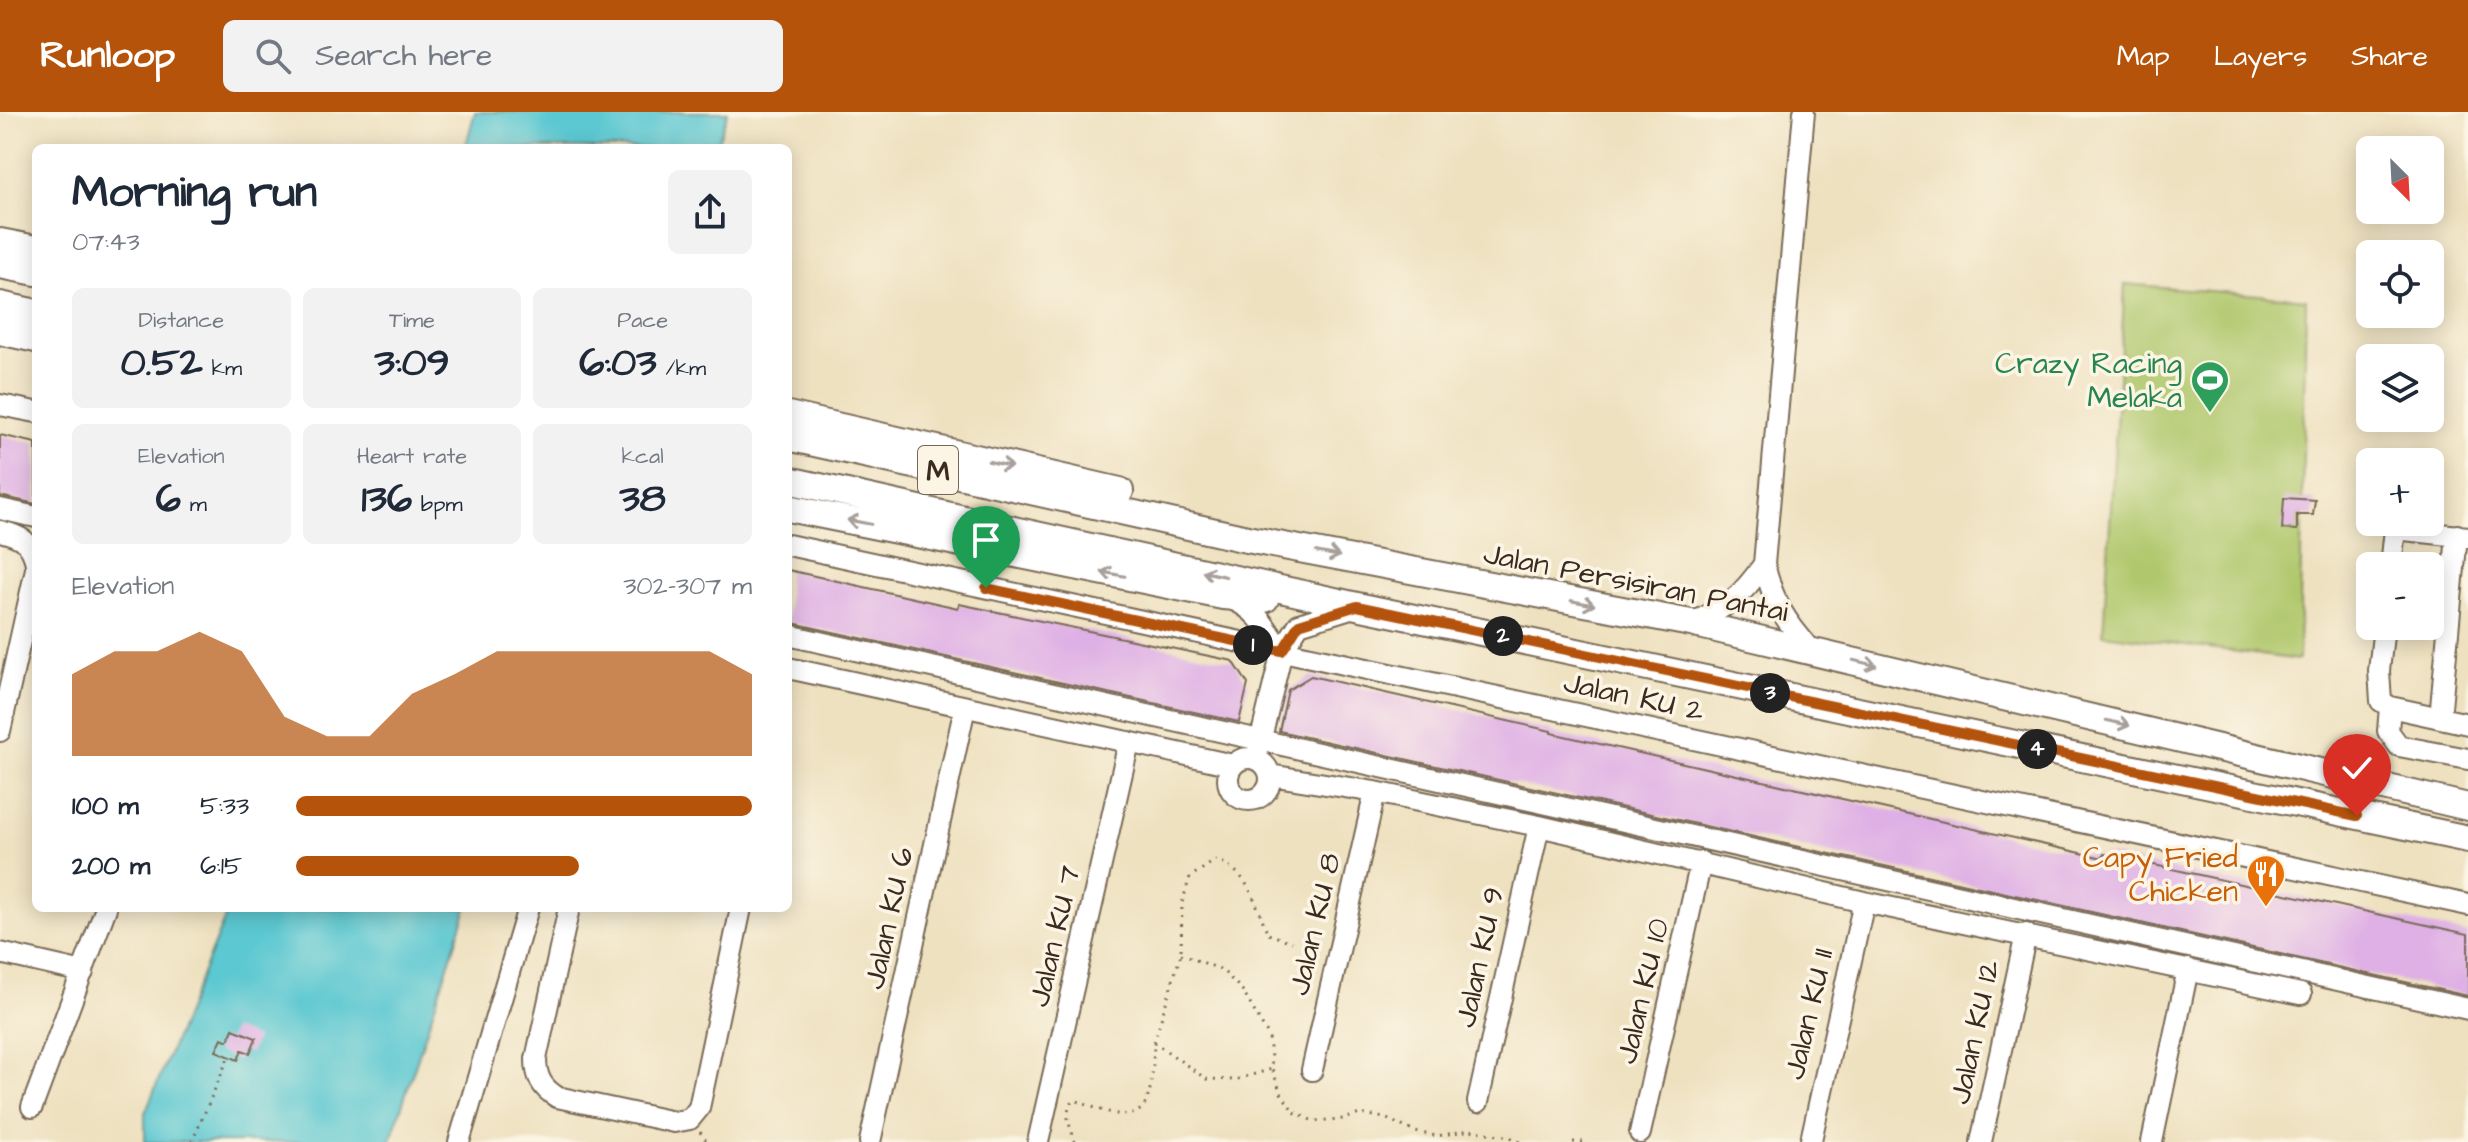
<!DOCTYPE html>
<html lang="en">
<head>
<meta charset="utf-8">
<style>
  body { margin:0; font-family:"Architects Daughter",sans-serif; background:#f2f2f3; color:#1f2937; height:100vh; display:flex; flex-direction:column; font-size:30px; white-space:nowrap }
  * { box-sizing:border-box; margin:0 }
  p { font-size:26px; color:#747a83 }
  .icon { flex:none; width:44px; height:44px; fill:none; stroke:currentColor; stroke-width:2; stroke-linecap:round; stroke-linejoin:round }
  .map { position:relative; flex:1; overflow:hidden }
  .side { position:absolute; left:32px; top:32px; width:760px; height:768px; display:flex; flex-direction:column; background:#fff; border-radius:12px; box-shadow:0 4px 20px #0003 }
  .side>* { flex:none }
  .needle { width:52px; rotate:156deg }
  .buttons { position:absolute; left:2356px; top:24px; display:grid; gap:16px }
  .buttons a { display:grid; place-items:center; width:88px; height:88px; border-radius:12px; background:#fff; box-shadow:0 4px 20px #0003; font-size:40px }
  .pin { position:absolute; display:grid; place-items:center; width:68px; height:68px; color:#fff; margin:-82px -34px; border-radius:50% 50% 50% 0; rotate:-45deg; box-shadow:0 0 8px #0007 }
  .pin .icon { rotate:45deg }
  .km { position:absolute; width:40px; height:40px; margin:-20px; border-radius:50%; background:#222; color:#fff; font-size:22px; line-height:40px; text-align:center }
  .round { display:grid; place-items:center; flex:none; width:84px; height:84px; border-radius:12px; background:#f2f2f3 }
  .head { display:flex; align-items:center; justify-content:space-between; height:136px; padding:0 40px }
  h1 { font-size:44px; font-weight:700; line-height:60px }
  .metrics { display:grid; grid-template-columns:repeat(3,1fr); gap:12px; height:136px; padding:8px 40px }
  .metrics div { display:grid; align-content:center; border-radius:12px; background:#f2f2f3; text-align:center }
  .metrics b { font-size:40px; font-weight:700 }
  .metrics small { font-size:22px; font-weight:400 }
  .metrics p { font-size:22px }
  .chart { height:224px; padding:16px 40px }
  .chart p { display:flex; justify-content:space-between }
  .chart svg { width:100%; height:144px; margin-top:8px; fill:#b45309; opacity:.7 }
  ul { padding:0 40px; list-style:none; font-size:26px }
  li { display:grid; grid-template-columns:128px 96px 1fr; align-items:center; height:60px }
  li i { height:20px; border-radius:10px; background:#b45309 }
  header { display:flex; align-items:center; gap:48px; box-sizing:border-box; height:112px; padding:0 40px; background:#b45309; color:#fff }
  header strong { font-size:38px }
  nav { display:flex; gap:44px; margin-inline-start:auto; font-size:28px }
  .search { width:560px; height:72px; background:#f2f2f3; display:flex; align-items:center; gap:20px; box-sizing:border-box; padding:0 28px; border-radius:12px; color:#747a83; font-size:30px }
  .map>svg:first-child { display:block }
  .green { fill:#b0c86d; stroke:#767946; stroke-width:2 }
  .water { fill:#5bc8d1; stroke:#4b7978; stroke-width:2 }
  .building { fill:#dfb0e5 }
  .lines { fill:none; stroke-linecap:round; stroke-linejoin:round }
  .minor-casing { stroke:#7a6a57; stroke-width:24 }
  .major-casing { stroke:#7a6a57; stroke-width:30 }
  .path { stroke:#7a6a57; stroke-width:3; stroke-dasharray:2 6; stroke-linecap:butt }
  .minor { stroke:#fff; stroke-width:20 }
  .major { stroke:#fff; stroke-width:26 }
  .oneway { stroke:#a79f9a }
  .route-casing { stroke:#fff; stroke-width:16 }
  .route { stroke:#b45309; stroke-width:10 }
  .labels { text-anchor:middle; stroke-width:7; stroke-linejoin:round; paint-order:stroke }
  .shield { fill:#fcf5e5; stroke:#75675a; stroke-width:2 }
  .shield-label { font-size:28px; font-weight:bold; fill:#3b2a1e }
  .leisure-label { font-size:30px; fill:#27864d; stroke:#fcf5e5; text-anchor:end }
  .street-label { font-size:30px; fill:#3b2a1e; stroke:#fcf5e5 }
  .food-label { font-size:30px; fill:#c56008; stroke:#fcf5e5; text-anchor:end }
</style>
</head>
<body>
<header>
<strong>Runloop</strong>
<div class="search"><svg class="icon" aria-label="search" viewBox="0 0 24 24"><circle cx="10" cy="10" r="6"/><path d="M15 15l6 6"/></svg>Search here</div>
<nav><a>Map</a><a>Layers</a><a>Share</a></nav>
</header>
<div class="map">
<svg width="2468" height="1030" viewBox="0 0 2468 1030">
  <rect width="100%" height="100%" fill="#fcf5e5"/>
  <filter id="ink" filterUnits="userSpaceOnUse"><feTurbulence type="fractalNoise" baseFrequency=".0125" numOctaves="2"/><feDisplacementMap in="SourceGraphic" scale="16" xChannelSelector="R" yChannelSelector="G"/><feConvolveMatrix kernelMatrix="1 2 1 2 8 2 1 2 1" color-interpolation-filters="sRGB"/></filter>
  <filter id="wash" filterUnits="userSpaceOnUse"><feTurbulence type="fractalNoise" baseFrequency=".006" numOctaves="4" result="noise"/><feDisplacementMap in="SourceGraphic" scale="32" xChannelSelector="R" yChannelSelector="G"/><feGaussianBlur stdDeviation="1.8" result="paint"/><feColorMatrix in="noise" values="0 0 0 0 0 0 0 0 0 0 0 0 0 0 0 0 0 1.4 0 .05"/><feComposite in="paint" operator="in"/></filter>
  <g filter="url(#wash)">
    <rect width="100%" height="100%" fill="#eee1c0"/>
    <!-- green -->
    <path class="green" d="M2125,172L2306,187L2299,548L2103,522Z"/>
    <!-- water -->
    <path class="water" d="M475,0H728L716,36H465Z
      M229,796H467L390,1030H145V1001Z"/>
    <g id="blocks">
      <!-- building -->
      <path class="building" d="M0,323L36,331V392L0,384Z
        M2284,386L2315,388L2313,403H2297V418L2282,417Z
        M788,458L958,496L959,492L1233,549L1248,572L1239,610L788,510Z
        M1311,564L1551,619V621L2103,746L2104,742L2468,822V884L1279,619L1288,578Z
        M233,917L256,926L250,941L242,938L238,948L216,939L222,926L228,929Z"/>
    </g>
  </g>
  <g filter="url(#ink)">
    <use href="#blocks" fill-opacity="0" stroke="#7a6a57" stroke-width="2"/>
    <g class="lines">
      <!-- minor casing -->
      <g class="minor-casing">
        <path id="minor" d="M1804,0L1764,452C1773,490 1785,509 1811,538
          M0,293L36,300
          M0,397L36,405
          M0,419C21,424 31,429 36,451
          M788,433L2468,793
          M2391,454L2395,417L2468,425
          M1231,487C1257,497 1267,517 1282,539
          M1691,511C1726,497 1742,484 1764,452
          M2384,514L2379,559L2381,589L2390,595L2468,612
          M788,523L2468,897
          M788,556L1233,653
          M2390,595L2388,619L2399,634L2468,647
          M2440,606L2457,423
          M0,619L36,457
          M1228 667a21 21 0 1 1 42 0a21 21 0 1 1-42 0Z
          M1256,647L1282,539L1299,512L1357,494
          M1270,663L1375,680L1539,714L1864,790L2301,882
          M569,796L536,947C536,965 542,976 557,985L674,1010L690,1007L699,996L741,796
          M0,841L83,860
          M1312,958L1375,680
          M1478,990L1539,714
          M32,995L106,796
          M1640,1021L1701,750
          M1811,1028L1864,790
          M459,1030L528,796
          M870,1030L965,595
          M1038,1030L1129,630
          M1981,1030L2026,822
          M2152,1030L2188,857"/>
      </g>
      <!-- major casing -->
      <g class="major-casing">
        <path id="major" d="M0,130L36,137
          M0,153L36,160
          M0,193L36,201
          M0,219L36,227
          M788,303L1120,379
          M788,325L1247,427L1691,511L2468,695
          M788,368L1357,494L2468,727
          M788,396L1223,484L1265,487"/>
      </g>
      <!-- path -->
      <path class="path" d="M1181,842L1222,858L1242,878L1269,925L1272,957L1281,981L1294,1000L1313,1009L1344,1007L1360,1002L1385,1006L1415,1020L1437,1024L1470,1018L1510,1025L1520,1030
        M1154,930L1181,842L1182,791L1190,765L1216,748C1249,759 1256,793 1268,822L1292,830
        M700,1020L707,1030
        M192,1030L229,944
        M1075,1030C1071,1014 1061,1001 1075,988C1148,1019 1151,1001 1154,930L1206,967L1235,968L1272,957
        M1573,1030H1584"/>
      <!-- minor -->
      <use href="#minor" class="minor"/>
      <!-- major -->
      <use href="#major" class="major"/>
    </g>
    <!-- one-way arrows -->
    <defs><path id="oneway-shaft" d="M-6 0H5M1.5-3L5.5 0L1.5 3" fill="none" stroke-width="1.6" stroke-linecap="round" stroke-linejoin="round" transform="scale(2)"/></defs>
    <g class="oneway">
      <use href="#oneway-shaft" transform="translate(1000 352) rotate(13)"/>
      <use href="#oneway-shaft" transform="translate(859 410) rotate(-169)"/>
      <use href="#oneway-shaft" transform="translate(1328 442) rotate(11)"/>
      <use href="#oneway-shaft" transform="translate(1113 462) rotate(-169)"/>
      <use href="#oneway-shaft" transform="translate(1214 462) rotate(-168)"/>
      <use href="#oneway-shaft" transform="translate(1583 491) rotate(11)"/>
      <use href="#oneway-shaft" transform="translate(1865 551) rotate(13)"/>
      <use href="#oneway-shaft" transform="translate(2118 611) rotate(13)"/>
    </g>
  </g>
  <g class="lines" filter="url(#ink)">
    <!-- route casing -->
    <g class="route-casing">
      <path id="route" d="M986,476L1282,539L1299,512L1357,494L2357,704"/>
    </g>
    <!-- route -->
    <use href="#route" class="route"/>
  </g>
  <!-- icons -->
  <defs>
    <g id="stadium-pin" transform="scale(2)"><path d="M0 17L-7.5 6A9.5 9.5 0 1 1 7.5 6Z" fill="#2e9e5b" stroke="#fcf5e5"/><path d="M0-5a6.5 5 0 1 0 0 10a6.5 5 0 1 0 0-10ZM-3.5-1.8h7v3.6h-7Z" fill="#fff"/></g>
    <g id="restaurant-pin" transform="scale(2)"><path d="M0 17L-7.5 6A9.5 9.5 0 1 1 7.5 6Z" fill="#e8710a" stroke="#fcf5e5"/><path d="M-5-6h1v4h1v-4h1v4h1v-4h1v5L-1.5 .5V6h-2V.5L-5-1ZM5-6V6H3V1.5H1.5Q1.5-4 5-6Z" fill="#fff"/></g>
  </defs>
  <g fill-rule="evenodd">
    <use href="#stadium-pin" x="2210" y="268"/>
    <use href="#restaurant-pin" x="2266" y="762"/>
  </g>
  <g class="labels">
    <!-- shield labels -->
    <rect class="shield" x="918" y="334" width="40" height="48" rx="6"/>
    <g class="shield-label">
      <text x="938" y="368">M</text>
    </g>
    <!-- leisure labels -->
    <g class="leisure-label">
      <text x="2182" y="261">Crazy Racing<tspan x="2182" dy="34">Melaka</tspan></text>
    </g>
    <!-- street labels -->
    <g class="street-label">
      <text transform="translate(1636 470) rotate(11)" y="10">Jalan Persisiran Pantai</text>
      <text transform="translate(1634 584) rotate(12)" y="10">Jalan KU 2</text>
      <text transform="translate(888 806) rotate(-78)" y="10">Jalan KU 6</text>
      <text transform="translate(1314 812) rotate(-77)" y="10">Jalan KU 8</text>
      <text transform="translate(1054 824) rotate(-77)" y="10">Jalan KU 7</text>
      <text transform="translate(1479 845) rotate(-78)" y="10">Jalan KU 9</text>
      <text transform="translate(1642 879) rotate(-77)" y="10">Jalan KU 10</text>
      <text transform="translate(1808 902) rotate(-77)" y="10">Jalan KU 11</text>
      <text transform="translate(1974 920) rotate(-78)" y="10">Jalan KU 12</text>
    </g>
    <!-- food labels -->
    <g class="food-label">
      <text x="2238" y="755">Capy Fried<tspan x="2238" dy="34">Chicken</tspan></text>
    </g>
  </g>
</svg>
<div class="buttons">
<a><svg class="needle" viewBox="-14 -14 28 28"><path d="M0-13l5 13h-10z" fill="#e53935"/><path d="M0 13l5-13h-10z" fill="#747a83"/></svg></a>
<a><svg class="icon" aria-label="locate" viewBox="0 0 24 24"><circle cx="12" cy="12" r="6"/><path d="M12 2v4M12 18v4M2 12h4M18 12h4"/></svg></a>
<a><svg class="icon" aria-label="layers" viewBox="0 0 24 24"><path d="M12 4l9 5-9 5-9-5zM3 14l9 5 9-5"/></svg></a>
<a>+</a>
<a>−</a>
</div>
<div class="pin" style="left:986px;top:476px;background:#1e9e55"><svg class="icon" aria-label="arrive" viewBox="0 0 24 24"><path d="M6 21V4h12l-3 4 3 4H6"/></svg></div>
<div class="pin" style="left:2357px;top:704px;background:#d93025"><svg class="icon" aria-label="check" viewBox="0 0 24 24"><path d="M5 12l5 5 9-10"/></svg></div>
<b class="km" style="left:1253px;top:533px">1</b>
<b class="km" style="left:1503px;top:524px">2</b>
<b class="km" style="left:1770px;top:581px">3</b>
<b class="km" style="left:2037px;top:637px">4</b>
<section class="side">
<div class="head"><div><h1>Morning run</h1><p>07:43</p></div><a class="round"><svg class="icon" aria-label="share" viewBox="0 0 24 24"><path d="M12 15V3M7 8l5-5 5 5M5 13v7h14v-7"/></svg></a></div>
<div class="metrics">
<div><p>Distance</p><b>0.52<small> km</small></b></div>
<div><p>Time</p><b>3:09</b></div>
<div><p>Pace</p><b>6:03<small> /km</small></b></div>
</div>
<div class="metrics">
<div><p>Elevation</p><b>6<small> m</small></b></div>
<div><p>Heart rate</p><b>136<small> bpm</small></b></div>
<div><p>kcal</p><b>38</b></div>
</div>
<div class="chart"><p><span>Elevation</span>302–307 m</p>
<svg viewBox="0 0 160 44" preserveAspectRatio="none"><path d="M0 44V19L10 12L20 12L30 6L40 12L50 32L60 38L70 38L80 25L90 19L100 12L110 12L120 12L130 12L140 12L150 12L160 19V44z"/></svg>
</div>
<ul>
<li><b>100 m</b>5:33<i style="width:100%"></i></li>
<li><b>200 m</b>6:15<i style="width:62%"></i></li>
</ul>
</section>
</div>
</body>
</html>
